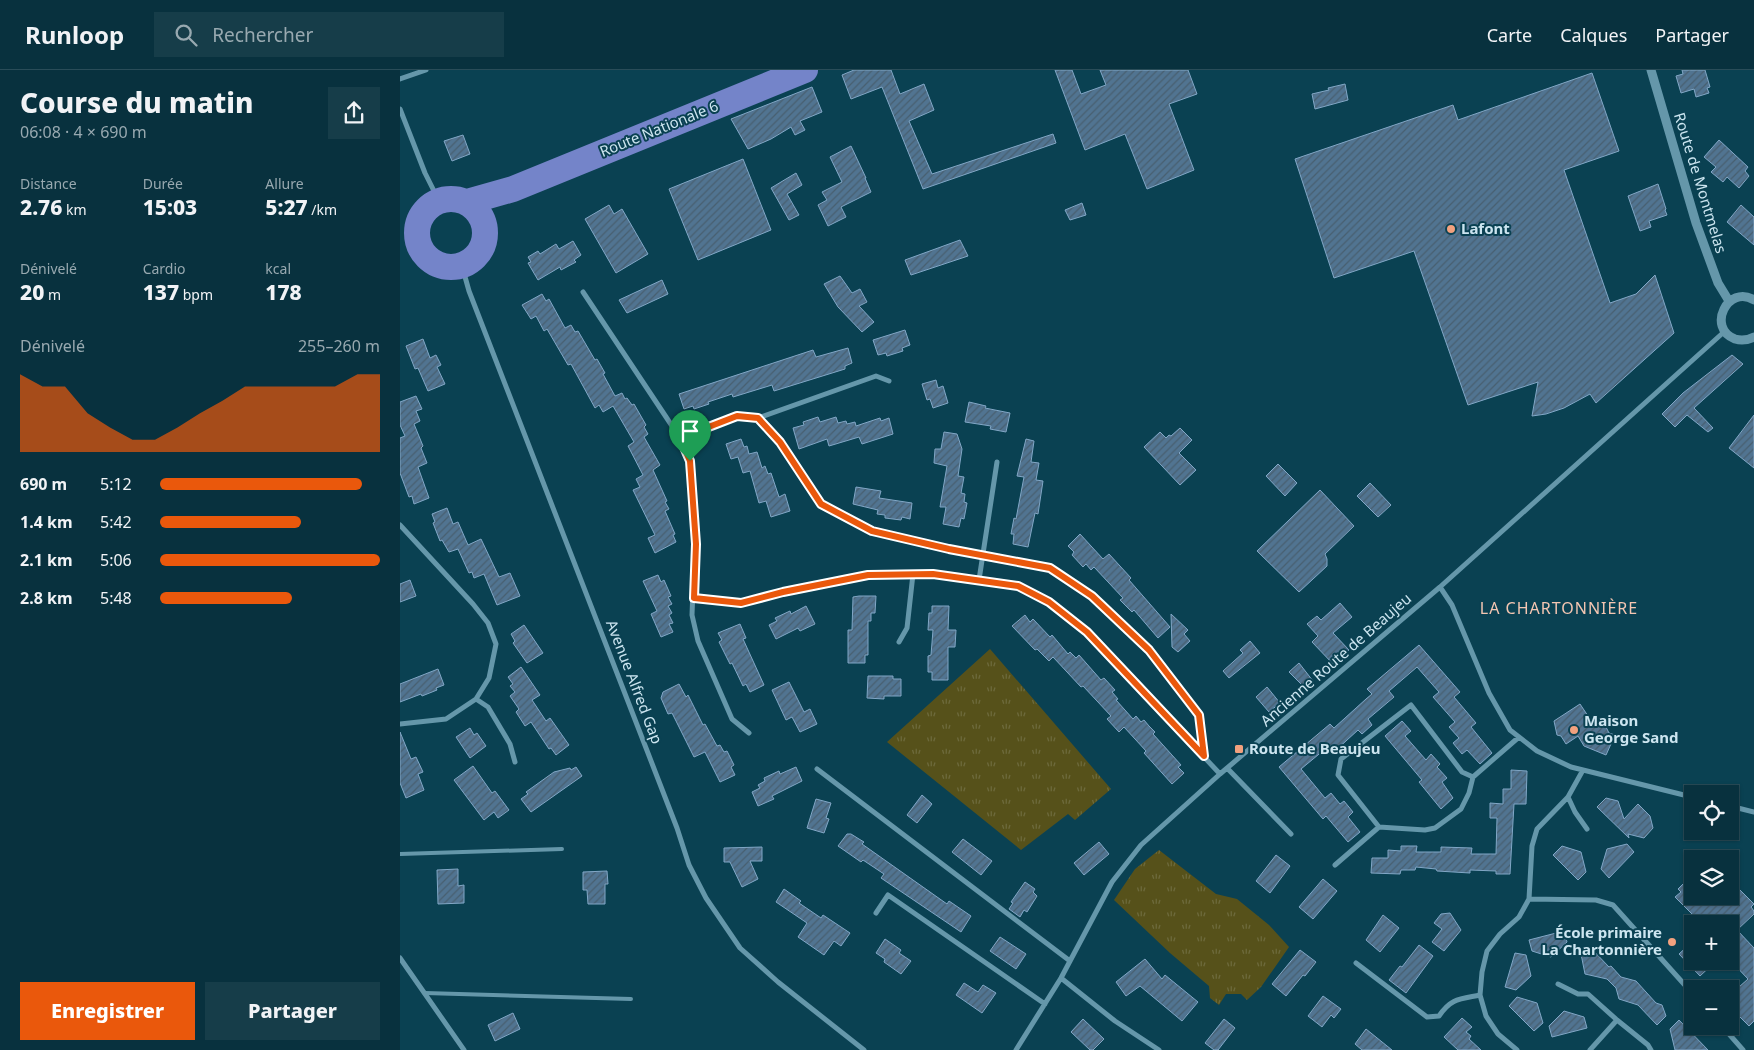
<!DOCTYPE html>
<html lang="fr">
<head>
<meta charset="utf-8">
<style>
  body { margin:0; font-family:"Noto Sans",sans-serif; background:#163d49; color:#f1f3f6; height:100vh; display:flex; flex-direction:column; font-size:19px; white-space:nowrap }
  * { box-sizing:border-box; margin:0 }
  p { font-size:16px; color:#98a9b0 }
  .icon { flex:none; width:28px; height:28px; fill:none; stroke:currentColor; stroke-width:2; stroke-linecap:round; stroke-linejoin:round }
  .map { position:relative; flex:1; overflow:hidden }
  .sheet { display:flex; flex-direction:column; background:#08313e; width:400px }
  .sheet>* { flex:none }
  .fabs { position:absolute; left:1284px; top:715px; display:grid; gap:10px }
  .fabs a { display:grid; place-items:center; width:55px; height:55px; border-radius:0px; background:#08313e; box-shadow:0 1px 4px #0004,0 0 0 1px #294c58; font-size:25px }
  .pin { position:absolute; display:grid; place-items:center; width:42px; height:42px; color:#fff; margin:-51px -21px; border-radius:50% 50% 50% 0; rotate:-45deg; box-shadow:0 0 5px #0007 }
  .pin .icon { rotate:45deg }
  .round { display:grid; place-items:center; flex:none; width:52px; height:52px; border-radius:0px; background:#163d49 }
  .head { display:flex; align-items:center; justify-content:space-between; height:85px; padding:0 20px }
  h1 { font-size:28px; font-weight:800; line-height:38px }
  .stats { display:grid; grid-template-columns:repeat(3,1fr); gap:8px; height:85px; padding:5px 20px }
  .stats div { display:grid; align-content:center }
  .stats b { font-size:21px; font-weight:800 }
  .stats small { font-size:14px; font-weight:400 }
  .stats p { font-size:14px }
  .chart { height:140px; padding:10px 20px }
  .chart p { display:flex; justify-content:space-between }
  .chart svg { width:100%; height:90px; margin-top:5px; fill:#ea580c; opacity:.7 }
  .cta { display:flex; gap:10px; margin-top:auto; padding:10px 20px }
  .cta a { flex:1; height:58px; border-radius:0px; background:#ea580c; color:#fff; font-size:20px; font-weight:800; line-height:58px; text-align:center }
  .cta a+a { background:#163d49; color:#f1f3f6 }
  ul { padding:0 20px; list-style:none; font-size:16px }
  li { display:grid; grid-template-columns:80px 60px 1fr; align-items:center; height:38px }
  li i { height:12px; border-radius:6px; background:#ea580c }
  header { display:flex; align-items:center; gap:30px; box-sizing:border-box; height:70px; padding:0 25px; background:#08313e; border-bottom:1px solid #294c58 }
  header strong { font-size:24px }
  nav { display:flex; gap:28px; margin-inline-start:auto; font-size:18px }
  .search { width:350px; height:45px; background:#163d49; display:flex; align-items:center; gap:12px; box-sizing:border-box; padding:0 18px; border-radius:0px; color:#98a9b0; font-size:19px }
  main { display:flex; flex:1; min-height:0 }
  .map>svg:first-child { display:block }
  .grass { fill:url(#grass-tufts) }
  .building { fill:url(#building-hatch); stroke:#82a7c6 }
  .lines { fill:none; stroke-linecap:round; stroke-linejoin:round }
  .service { stroke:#6597aa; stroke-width:4 }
  .minor { stroke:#6597aa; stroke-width:5 }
  .tertiary { stroke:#6597aa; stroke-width:9 }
  .primary { stroke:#7484c9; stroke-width:26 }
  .route-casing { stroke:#fff; stroke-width:10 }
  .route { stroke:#ea580c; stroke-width:6 }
  .poi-dot { fill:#f2a17e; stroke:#0a4152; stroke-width:2 }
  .labels { text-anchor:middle; stroke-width:4; stroke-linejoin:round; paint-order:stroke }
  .street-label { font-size:15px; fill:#cce5f0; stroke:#0a4152 }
  .poi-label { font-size:15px; font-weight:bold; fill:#cce5f0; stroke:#0a4152; text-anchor:start }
  .neighbourhood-label { font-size:16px; letter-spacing:1px; fill:#f4c6b2; stroke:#0a4152 }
</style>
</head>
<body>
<header>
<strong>Runloop</strong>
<div class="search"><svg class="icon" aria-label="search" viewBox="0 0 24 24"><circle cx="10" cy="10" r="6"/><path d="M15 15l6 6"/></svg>Rechercher</div>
<nav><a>Carte</a><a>Calques</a><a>Partager</a></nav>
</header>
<main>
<section class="sheet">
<div class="head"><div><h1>Course du matin</h1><p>06:08 · 4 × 690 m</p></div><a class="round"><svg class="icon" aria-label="share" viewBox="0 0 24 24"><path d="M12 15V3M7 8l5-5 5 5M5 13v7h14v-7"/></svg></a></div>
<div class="stats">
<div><p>Distance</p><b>2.76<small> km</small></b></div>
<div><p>Durée</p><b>15:03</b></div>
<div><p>Allure</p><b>5:27<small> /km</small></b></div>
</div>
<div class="stats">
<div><p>Dénivelé</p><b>20<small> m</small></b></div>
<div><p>Cardio</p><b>137<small> bpm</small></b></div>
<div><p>kcal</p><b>178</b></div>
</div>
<div class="chart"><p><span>Dénivelé</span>255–260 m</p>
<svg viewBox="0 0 160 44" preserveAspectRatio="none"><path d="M0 44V6L10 12L20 12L30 25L40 32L50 38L60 38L70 32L80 25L90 19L100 12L110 12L120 12L130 12L140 12L150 6L160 6V44z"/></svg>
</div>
<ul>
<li><b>690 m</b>5:12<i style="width:92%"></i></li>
<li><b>1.4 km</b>5:42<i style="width:64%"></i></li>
<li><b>2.1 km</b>5:06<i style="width:100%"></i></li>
<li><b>2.8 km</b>5:48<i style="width:60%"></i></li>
</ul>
<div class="cta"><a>Enregistrer</a><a>Partager</a></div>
</section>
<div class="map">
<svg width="1354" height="980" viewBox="0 0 1354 980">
  <defs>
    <pattern id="grass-tufts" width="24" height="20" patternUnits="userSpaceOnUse" patternTransform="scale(1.25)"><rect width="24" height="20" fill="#56511a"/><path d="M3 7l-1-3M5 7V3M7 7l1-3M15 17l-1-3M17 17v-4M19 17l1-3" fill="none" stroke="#6d6a3c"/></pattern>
    <pattern id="building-hatch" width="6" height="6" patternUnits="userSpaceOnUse" patternTransform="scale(1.25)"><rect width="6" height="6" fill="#517491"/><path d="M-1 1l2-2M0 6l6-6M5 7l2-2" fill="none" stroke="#485f70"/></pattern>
  </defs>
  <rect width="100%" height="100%" fill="#0a4152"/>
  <!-- grass -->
  <path class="grass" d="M590,579L711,719L675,750L668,744L621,780L487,672Z
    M759,780L816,824L837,829L869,855L889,877L861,917L847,930L841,924H826L819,935L810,928L809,916L770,883L714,830L735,799Z"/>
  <!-- building -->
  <path class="building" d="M454,0H491L500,24L524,14L534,40L509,51L532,104L653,64L656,73L523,119L482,17L451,29L442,5Z
    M655,0H672L681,24L706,15L700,0H788L797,24L769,34L794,100L747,119L725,64L685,80Z
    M1282,0H1305L1310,17L1307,18L1309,23L1296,27L1294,19L1281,23L1276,6L1283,4Z
    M1192,3L1219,81L1164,100L1210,233L1236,224L1255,205L1274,263L1196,333L1190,324L1164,338L1146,344L1132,346L1138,312L1068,335L1014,181L934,208L895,89L1053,35L1058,50Z
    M945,14L948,30L915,39L912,24L929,20L928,18Z
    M412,17L422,42L400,51L405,60L395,65L391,57L371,69L348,79L331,49Z
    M63,65L70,84L52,91L44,71Z
    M1319,70L1348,97L1345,101L1349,106L1339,118L1327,107L1323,112L1311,102L1316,97L1304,87Z
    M451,76L466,108H465L471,122L441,137L446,147L428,156L418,135L427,130L422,122L442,112L430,87Z
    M343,89L371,160L298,190L269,119Z
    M396,103L402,115L387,124L399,145L389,150L371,118Z
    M1258,114L1266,139L1265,140L1267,145L1249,151L1251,157L1240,161L1228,126Z
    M682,133L686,145L670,150L665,140Z
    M209,135L214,144L222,139L248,184L216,203L185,149Z
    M1341,135L1354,147V175L1327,152Z
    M560,170L568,186L511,205L505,190Z
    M173,171L181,185L174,190L176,192L161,200L160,197L138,210L128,193L131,192L128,187L138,181L140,184L156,174L159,179Z
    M440,206L452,223L460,219L467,232L459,236L474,252L462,262L438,237L424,214Z
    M262,210L268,224L227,243L219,230Z
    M142,224L146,231L149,229L165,258L171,255L175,262L178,261L195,290L197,289L205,303L203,304L215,326L222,323L225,329L227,328L232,335L234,334L246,355L244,357L248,364L244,367L260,395L253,400L267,431L265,432L269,439L265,441L275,464L273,465L276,472L255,483L248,468L255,465L233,420L240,417L236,409L243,405L228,376L234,372L213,336L203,342L199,335L195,338L171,294L168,295L147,259L144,261L136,246L131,249L122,235Z
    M505,260L510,275L502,278L503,281L487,286L486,283L478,285L473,270Z
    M23,269L30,288L36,285L41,295L37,297L45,314L28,321L18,298L15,299L6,276Z
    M448,278L452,293L445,296V299L374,321L372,315L333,327L332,324L308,332L309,334L294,339L293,336L284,339L279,324L413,280L416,287Z
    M1332,285L1343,294L1294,338L1313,358L1308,362L1287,345L1275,357L1262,344L1283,323Z
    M536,310L538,318L543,316L548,333L533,338L530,329L527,330L522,314Z
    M16,326L22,339L16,341L20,351L14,354L23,376L21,378L27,393L18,397L29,428L14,434L12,426L9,427L0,403V368L5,366L0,355V332Z
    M569,332L586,336L585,338L610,343L606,362L590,359L591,356L565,352Z
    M1354,345V398L1329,378Z
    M418,347L420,352L436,347L438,353L446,351L447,354L455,352L456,356L480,348L481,351L489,348L493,364L462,374L459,367L429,376L427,369L399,379L393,358L404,355L403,352Z
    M780,358L792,370L779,383L796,400L780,415L744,377L760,362L766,368L769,365L771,366Z
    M544,362L557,364L562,379L558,406L564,407L561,423L565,424L564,432L567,433L564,449L561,448L559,457L543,454L546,437H540L547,396L534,393L535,379H541Z
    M341,369L344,377L347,376L349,384L357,382L362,398L365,396L368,404L371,403L379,427L385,424L390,441L371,447L366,431L359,433L350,401L343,403L338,387L331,389L326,374Z
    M626,369L634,371L631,392L639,393L636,410L643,411L638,444L635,443L628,477L613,474L614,464H611L614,448L616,449L624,407L617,406Z
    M878,394L897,413L885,426L866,406Z
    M970,413L991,435L978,447L957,426Z
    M456,417L481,421L479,428L512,433L510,449L502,447L501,450L485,448V445L477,444L478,440L453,434Z
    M920,420L954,456L925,484L927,489V496L899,522L857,481Z
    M47,438L53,454L58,452L68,475L81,469L99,507L110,503L120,526L97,535L84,504L74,508L72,502L69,503L58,479L49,482L42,470L40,471L33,453L35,452L32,444Z
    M680,464L703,489L709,484L731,508L729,510L770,557L758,568L734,540L732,542L720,530L723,528L694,497L691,500L686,494L683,497L672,485L674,482L668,476Z
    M258,505L261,512L264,510L271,526L268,527L272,534L268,536L272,543L269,545L273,553L269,554L273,562L261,567L251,544L257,541L243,511Z
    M10,510L16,526L0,532V514Z
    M459,526H476L475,543H471V551H468V585H465V593H448V560H452L453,527Z
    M940,533L952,547L933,563L949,580L933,594L912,572L918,566L907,554L917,546L921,550Z
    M406,536L415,554L400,561L398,558L376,569L369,555L377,551L375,548L390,541L391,544Z
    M532,536H549L548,560H556L555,577H548V610H532V602H528V586L531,585L533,560H528L529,543H532Z
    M771,544L788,560L784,564L790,571L778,582L772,577Z
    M625,545L630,552L633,549L650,567L652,565L668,584L670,582L676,588L679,585L701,610L704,608L715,620L712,622L718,629L716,630L733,649L736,646L741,652L744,650L749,656L755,662L753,664L781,695L778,697L784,703L772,714L744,683L746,681L724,657L719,662L707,649L711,646L683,616L681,617L653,587L649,591L637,579L635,580L612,556Z
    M340,554L346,568L343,569L364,615L350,622L346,614L343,616L332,593L330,594L319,572L322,570L318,563Z
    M124,555L143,583L127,593L113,573L115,571L111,564Z
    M850,571L860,583L829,608L823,601L843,583L840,580Z
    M1019,575L1060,622L1054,627L1076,653L1071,657L1092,683L1080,694L1067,680L1062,684L1053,673L1059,668L1049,657L1055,652L1033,627L1039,622L1017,597L989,621L994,627L968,649L972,655L962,664L958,660L935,681L930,675L901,699L925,728L931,723L940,734L944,731L953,742L948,747L960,762L948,772L926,746L923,749L879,697L930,654L934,658L966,629L972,624L967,619Z
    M899,593L913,611L905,618L889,602Z
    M121,597L140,625L132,630L146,651L150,648L169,675L156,685L151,678L149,679L131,652L125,656L116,642L119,639L110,626L115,622L110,616L113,614L108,607Z
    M38,599L44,615L36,618L37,620L22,626L21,624L0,632V614Z
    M468,606H493V609H501V626H484V629L467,628Z
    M389,612L404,642L410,639L417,654L400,662L392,647L386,650L372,620Z
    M279,614L286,627L288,625L303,655L305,654L317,676L320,675L324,682L327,681L334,695L331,697L335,705L320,712L305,682L294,687L272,643L268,644L261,628L263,622Z
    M867,617L880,633L869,642L856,627Z
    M1180,634L1194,655L1204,653L1209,663L1215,665L1206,685L1184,676L1178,666L1166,674L1161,666L1157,665L1154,651Z
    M1002,651L1011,661L1005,666L1026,690L1031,684L1040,694L1037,697L1047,708L1042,712L1053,728L1041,739L1019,712L1022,710L985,666Z
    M70,658L74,665L77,663L86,676L70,688L56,667Z
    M0,662L11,689L16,687L23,702L18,704L24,720L6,728L0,713Z
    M73,696L92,723L95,721L109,740L98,748L94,742L84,750L54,710Z
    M176,697L182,706L131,742L121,729L128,724L126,722L154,702L170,698L171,700Z
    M396,697L402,711L372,726L374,729L358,736L352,722L360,718L358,715L365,711L364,708L379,701L380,704Z
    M1111,700L1127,701L1126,734H1114L1110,804H1096V801L1070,800V803L1037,801L1036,799L1016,797L1015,800H1001L1000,804L971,803L972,788H988V780L1001,781V776H1017L1016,782H1041V777L1072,778L1071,784H1096L1097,748H1090V733L1103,734V719H1111Z
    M522,725L532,734L517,753L507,745Z
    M1206,728L1218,731L1224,749L1238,734L1250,746L1253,758L1244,768L1228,764L1229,768L1197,737Z
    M416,729L431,733L426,748L429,749L424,763L407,758Z
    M447,764H451L459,769L464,772L462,774L547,834L549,831L571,846L561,862L481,808L484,804L463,790L461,792L438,776Z
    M563,769L592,791L581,805L552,782Z
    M699,772L709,784L684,805L674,793Z
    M1227,774L1234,782L1209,808L1201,799L1207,779Z
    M1162,776L1181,782L1186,802L1178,810L1153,785Z
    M362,777V791H350L358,809L342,817L330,792H324V778Z
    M876,785L890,796L870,823L856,811Z
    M58,799V816L64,815V833L38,834L37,800Z
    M207,801L208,814H205V834H188L187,820H183V802Z
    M1292,805V826H1330V810L1354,834L1351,837L1354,841V844L1337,860L1354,878V951L1349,956L1330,937V925L1348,909L1330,890V854H1286L1294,846L1275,827L1281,822L1278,819Z
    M923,809L937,821L913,849L899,837Z
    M625,812L635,819L633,822L637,826L627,842L624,840L620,847L609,839L613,833L611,832Z
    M384,819L401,831L399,833L421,848L423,845L450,863L441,876L434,871L424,885L398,867L407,853L376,832Z
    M1050,843L1061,860L1044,881L1032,872L1042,859L1034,853L1041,844Z
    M983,845L999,858L980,882L966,870Z
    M1164,861L1167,872L1151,887L1132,881L1129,870Z
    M600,867L626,884L616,899L590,881Z
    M485,869L501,880L499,883L511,891L501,904L484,892L485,889L476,883Z
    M1292,872V891H1316L1300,906L1279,884Z
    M1019,875L1033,886L1006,923L989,910L1000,896L1002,897Z
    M1189,876L1209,897L1211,896L1221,907L1236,911L1256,933L1262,935L1266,946L1257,955L1238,935L1219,929L1216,918L1207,909L1185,904L1181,884Z
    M900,880L916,892L905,906L903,905L886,926L872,914Z
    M1115,883L1126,885L1131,906L1116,920L1105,917Z
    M745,889L762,909L765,905L798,932L782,951L740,916L726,926L716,912Z
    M564,913L578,922L583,915L596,923L582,943L556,925Z
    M923,926L941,939L934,948L931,945L922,957L908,946Z
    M1117,927L1137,933L1143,953L1134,961L1109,936Z
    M1164,941L1184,947L1187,958L1152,967L1149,956Z
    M113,943L120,959L95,971L88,955Z
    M1062,948L1072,957L1066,962L1071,966L1069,969L1081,980H1058L1044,967Z
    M683,949L704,969L693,980H690L671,962Z
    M824,949L835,958L818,980H814L805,973Z
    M1279,950L1308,980H1275L1270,959Z
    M966,959L992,980H962L955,974Z"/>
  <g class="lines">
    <!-- service -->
    <path class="service" d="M0,784L162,779
      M25,923L231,929"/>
    <!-- minor -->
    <path class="minor" d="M0,9L26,0
      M0,39L25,103L39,131
      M62,196L69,221L277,758L289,795L306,828L340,878L378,912L464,980
      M183,222L280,368L290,391L295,464L292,545L298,571L332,649L349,663
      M358,348L476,306L489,311
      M280,368L337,346L358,348L380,373L421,434L472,461L549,479L650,498L692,526L749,580L799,645L804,686
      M0,455L73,534L88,553L96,574L89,608L76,629L46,649L0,654
      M579,510L597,392
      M1040,517L1052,535L1089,623L1110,660L1137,681L1171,697L1292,727
      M294,528L341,533L468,505L533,504L618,516L649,532L687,562L820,704
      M499,572L507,558L513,504
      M76,629L88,637L110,674L115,692
      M827,698L891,764
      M417,699L670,891
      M1073,707L1062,702L1011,635L941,689L938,705L979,757L1025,760L1035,758L1061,739L1069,723L1073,707L1119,667
      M1168,727L1175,742L1187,759
      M1330,736L1354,742
      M935,795L979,757
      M1129,829L1196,830L1213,835L1292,923
      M476,843L488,825L645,934
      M0,888L64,980
      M956,893L1027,947L1039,946C1051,928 1060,929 1080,925
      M661,908L715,951L759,980
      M1158,914L1178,924H1188L1217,950L1248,975L1251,980
      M1322,956L1343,980
      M616,980L661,908L712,812L741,775L820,704L1040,517L1325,261
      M1117,980L1098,964L1086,946L1080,925L1082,902L1087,881L1100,864L1119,847L1129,829L1132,776L1137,759L1168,727L1183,700
      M1190,980L1217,950"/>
    <!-- tertiary -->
    <path class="tertiary" d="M1251,0L1296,153L1318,213L1329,231
      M1354,230C1328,214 1306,258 1335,269C1342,271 1348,270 1354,267"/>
    <!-- primary -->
    <path class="primary" d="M17 163a34 34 0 1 1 68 0a34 34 0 1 1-68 0Z
      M67,132L113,119L405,0"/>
  </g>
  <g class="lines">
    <!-- route casing -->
    <g class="route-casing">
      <path id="route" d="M337,346L358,348L380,372L421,434L472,461L549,479L650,498L692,526L749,580L799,645L804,686L687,562L649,532L618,516L533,504L468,505L383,522L341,533L294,528L296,474L290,391L280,368Z"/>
    </g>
    <!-- route -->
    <use href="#route" class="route"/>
  </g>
  <!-- markers -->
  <g class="poi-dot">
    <circle cx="1051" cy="159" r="5"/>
    <circle cx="1174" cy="660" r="5"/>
    <rect x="834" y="674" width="10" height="10" rx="2.5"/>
    <circle cx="1272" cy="872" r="5"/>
  </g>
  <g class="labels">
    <!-- street labels -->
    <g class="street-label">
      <text transform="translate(259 59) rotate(-22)" y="5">Route Nationale 6</text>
      <text transform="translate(1300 113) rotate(73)" y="5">Route de Montmelas</text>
      <text transform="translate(936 590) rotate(-41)" y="5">Ancienne Route de Beaujeu</text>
      <text transform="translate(234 612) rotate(69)" y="5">Avenue Alfred Gap</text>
    </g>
    <!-- poi labels -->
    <g class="poi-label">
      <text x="1061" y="164">Lafont</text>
      <text x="1184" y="656">Maison<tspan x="1184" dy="17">George Sand</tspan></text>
      <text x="849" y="684">Route de Beaujeu</text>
      <text x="1262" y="868" text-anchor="end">École primaire<tspan x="1262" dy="17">La Chartonnière</tspan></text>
    </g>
    <!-- neighbourhood labels -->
    <g class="neighbourhood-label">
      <text x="1159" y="544">LA CHARTONNIÈRE</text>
    </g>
  </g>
</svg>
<div class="fabs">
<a><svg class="icon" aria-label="locate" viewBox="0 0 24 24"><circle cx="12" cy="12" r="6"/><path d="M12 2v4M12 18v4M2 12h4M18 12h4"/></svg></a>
<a><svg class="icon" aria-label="layers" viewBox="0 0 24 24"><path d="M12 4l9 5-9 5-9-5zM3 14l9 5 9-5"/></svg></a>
<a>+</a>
<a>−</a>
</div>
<div class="pin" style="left:290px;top:391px;background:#1e9e55"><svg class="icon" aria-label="arrive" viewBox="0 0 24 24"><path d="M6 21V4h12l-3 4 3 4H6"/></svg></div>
</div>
</main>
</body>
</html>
